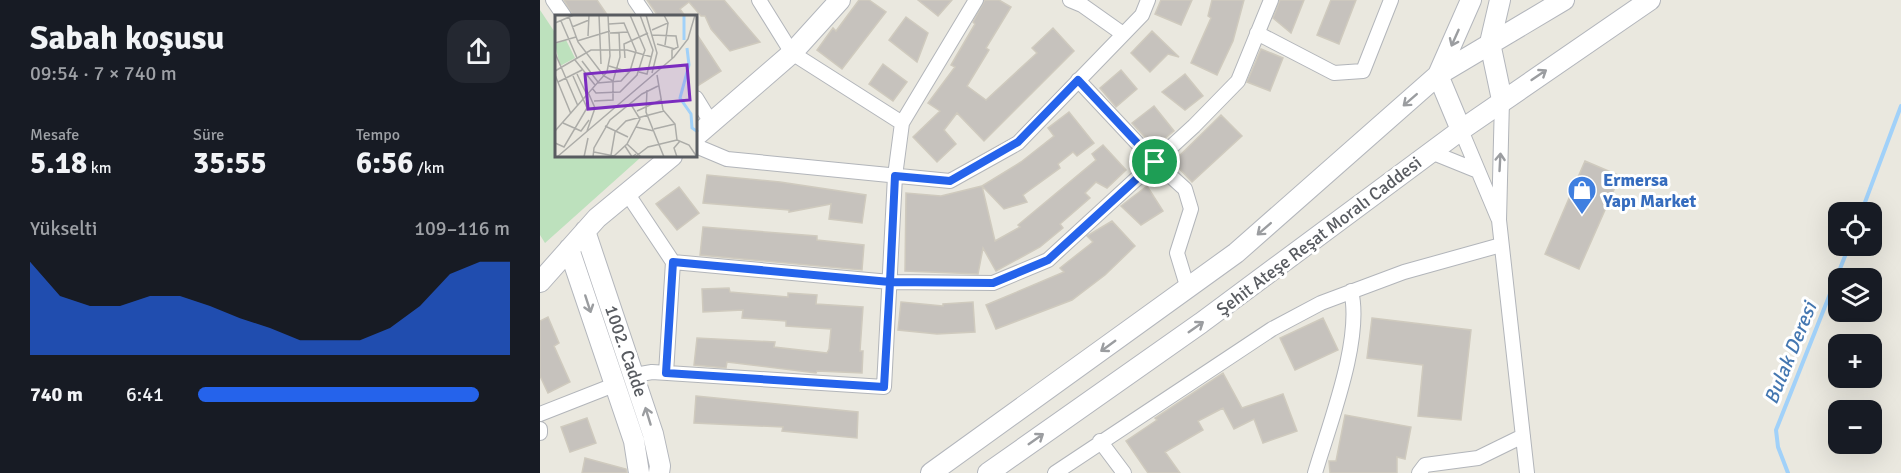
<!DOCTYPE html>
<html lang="tr">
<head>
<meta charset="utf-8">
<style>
  body { margin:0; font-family:Signika,sans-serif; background:#242831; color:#f1f3f6; height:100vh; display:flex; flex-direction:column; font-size:22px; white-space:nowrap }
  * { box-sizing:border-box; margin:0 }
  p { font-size:20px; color:#9ea1a6 }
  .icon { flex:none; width:33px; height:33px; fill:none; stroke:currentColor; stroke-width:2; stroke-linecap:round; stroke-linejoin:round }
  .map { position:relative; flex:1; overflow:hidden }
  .details { display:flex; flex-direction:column; background:#171b24; width:540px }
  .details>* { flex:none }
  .tools { position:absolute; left:1288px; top:202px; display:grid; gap:12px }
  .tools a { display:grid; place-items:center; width:54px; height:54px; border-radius:12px; background:#171b24; box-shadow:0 6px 24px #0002; font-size:30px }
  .pin { position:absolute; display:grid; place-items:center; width:51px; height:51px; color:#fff; margin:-26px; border:3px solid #fff; border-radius:50%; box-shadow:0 2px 6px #0007 }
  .round { display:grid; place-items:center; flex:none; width:63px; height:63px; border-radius:18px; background:#242831 }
  .summary { display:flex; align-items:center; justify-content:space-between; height:102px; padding:0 30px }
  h1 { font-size:33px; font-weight:700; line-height:45px }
  .stats { display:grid; grid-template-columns:repeat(3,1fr); gap:9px; height:102px; padding:6px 30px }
  .stats div { display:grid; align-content:center }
  .stats b { font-size:30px; font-weight:700 }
  .stats small { font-size:16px; font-weight:400 }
  .stats p { font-size:16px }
  .chart { height:168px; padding:12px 30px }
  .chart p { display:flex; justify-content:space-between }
  .chart svg { width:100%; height:108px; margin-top:6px; fill:#2563eb; opacity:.7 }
  ul { padding:0 30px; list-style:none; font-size:20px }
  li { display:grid; grid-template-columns:96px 72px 1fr; align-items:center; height:45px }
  li i { height:15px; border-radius:8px; background:#2563eb }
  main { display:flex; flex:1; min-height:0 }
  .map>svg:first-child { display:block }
  .green { fill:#bde1bd }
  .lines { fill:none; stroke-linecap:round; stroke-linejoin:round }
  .stream { stroke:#a1d1f9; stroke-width:4 }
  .building { fill:#c6c2bd; stroke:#cfcabe; stroke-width:1.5 }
  .street-casing { stroke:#b2b5ba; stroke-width:16 }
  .secondary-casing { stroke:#b3b6bc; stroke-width:22 }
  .street { stroke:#fff; stroke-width:14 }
  .secondary { stroke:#fff; stroke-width:20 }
  .oneway { stroke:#9b9da0 }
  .route-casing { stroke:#fff; stroke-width:12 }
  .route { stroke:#2563eb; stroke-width:8 }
  .labels { text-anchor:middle; stroke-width:6; stroke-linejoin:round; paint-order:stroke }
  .shop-label { font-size:18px; font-weight:bold; fill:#366cbe; stroke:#fff; text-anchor:start }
  .street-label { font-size:18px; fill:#585b60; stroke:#fff }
  .water-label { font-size:20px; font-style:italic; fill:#4477b1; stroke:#fff }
  .inset-river { fill:none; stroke:#a1d1f9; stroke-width:3 }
  .inset-road { fill:none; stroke:#acaca8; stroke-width:1.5 }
  .view { fill:#7b2cbf; fill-opacity:0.15; stroke:#7b2cbf; stroke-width:3 }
  .inset-edge { fill:none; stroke:#585b60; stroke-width:3 }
</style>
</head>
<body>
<main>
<section class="details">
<div class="summary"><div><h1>Sabah koşusu</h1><p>09:54 · 7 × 740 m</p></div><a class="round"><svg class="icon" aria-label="share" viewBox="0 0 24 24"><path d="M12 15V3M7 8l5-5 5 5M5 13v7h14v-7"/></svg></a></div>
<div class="stats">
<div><p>Mesafe</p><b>5.18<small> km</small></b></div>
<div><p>Süre</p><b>35:55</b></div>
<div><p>Tempo</p><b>6:56<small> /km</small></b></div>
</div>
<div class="chart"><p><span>Yükselti</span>109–116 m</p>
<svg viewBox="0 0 160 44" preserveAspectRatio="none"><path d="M0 44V6L10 20L20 24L30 24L40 20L50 20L60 24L70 29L80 33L90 38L100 38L110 38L120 33L130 24L140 11L150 6L160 6V44z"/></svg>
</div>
<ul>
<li><b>740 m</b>6:41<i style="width:90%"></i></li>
</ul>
</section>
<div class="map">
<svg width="1361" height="473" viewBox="0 0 1361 473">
  <rect width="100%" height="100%" fill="#eae8df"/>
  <!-- green -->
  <path class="green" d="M0,10L16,34V156L100,158L5,243L0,235Z"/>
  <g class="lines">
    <!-- stream -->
    <path class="stream" d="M1321,213L1361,106
      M1248,473L1238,447L1236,430L1309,246"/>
  </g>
  <!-- building -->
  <path class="building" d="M24,0H57L68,16H33Z
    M107,0H184L220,42L190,51L171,29L165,16H161L149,2L140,9L145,16H118Z
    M319,0H329L346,12L302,69L277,50L293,28L296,31Z
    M378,0H412L398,16Z
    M445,0H459L471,7L446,48L449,50L427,86L446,100L497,53L492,48L513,28L534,51L444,141L417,113L404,130L416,144L397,162L373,137L400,111L388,103L415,67L411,65L435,24L433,22Z
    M621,0H652L641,25L615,14Z
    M672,0H704L693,41L677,75L651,63L671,18L668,16Z
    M740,0H764L751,33L733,18Z
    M791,0H816L799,44L777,35Z
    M366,17L388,33L377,62L349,40Z
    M612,31L639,57L628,54L610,72L591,53Z
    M156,33L181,71L156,87Z
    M721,49L743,58L730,91L707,82Z
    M343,64L367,82L353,101L329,84Z
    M581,70L597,89L576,107L560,88Z
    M645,74L663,96L645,110L622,92Z
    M614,106L634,131L614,147L592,123Z
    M529,112L554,143L537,156L533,152L518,164L520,168L483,195L487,202L464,209L442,186L481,162L514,136L508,128Z
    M681,115L702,136L652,182L633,162Z
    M563,145L586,170L567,188L556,182L545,193L550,198L520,224L523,228L500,247L456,271L443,248L438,274L365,271L366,193L401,196L442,186L455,241L480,227L478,225L556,160L552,154Z
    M1045,161L1080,176L1039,269L1005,254Z
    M167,175L240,182L326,195L322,223L289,219L291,204L249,212V210L163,203Z
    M607,186L623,211L601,225L581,206Z
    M139,187L159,213L137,230L116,204Z
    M572,221L595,246L565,275L532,300L456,329L446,305L524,272L520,268L553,242L547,236Z
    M163,227L277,236V240L324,245L322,270L160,255Z
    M189,288L190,292L248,297V293L277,295L276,304L323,307L320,351H323L322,373L277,371L276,373L187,362L186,368L154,365L157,338L235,342L234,347L287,353L289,349L291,329L246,326V321L202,318L203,310L163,312L162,289Z
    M361,302L403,306V304L433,302L435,332L397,334L358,330Z
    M8,317L19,343L14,346L30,382L8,393L0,376V321Z
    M783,318L798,350L755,370L740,338Z
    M832,318L931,330L921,420L878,416L883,365L827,358Z
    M683,373L702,408L743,394L757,431L723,443L714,419L694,429L683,408L658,421L663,430L625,452L640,473H608L586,441L617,420L615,418Z
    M156,396L318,412L317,438L242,431L243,427L154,423Z
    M805,415L871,427L865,459L857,457V473H790L789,461H796Z
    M47,418L56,443L30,452L21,427Z
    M45,458L86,469L87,473H42Z"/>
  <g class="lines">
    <!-- street casing -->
    <g class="street-casing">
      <path id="street" d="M13,0L24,16
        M95,0L106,16
        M219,0L252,53L362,123
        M530,0L542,5L583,34
        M717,33L794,73L823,71L851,0
        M538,80L615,162L645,189L651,209L637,253L648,289
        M156,98L172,124
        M962,100L959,220L987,473
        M921,130L958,218
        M156,146L187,159L410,181L478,143L602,15L608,0
        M891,152L938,171
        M87,193L133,262L350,282L453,283L508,260L654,126L698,81L731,0
        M126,373L133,262
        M95,375L112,372L344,387L355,176L362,123L436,0
        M0,414L74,385
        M0,429V433
        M560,441L584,473
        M515,473L732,329L781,303L864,272L961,245
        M775,473C789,425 823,339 811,291
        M879,473L885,465L938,458L983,436"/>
    </g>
    <!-- secondary casing -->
    <g class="secondary-casing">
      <path id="secondary" d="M960,0L950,43L962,100
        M921,130L898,75L931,0
        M156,136L252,53L300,0
        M45,231L113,434L120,466L119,473
        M29,249L94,441L99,473
        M0,282L57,218L132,156
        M391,473L696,253L898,75L1024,0
        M448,473L661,323L921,130L1110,0"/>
    </g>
    <!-- street -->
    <use href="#street" class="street"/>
    <!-- secondary -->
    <use href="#secondary" class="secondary"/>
  </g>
  <!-- one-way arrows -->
  <defs><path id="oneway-shaft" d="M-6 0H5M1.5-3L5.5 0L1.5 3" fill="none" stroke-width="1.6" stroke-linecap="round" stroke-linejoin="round" transform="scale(1.5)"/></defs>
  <g class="oneway">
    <use href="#oneway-shaft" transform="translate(915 38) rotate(114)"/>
    <use href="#oneway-shaft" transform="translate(999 75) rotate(-34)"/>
    <use href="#oneway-shaft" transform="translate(870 100) rotate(139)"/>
    <use href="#oneway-shaft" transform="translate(960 162) rotate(-87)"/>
    <use href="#oneway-shaft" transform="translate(724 229) rotate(139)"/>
    <use href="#oneway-shaft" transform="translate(48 304) rotate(72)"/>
    <use href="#oneway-shaft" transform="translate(656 327) rotate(-35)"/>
    <use href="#oneway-shaft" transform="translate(568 346) rotate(144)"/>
    <use href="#oneway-shaft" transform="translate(108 416) rotate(-107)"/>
    <use href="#oneway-shaft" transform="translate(496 439) rotate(-35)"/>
  </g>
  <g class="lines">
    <!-- route casing -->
    <g class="route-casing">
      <path id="route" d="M615,162L508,260L453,283L350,282L344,387L126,373L133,262L350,282L355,176L410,181L478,142L538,80L615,162"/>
    </g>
    <!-- route -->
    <use href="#route" class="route"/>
  </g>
  <!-- icons -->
  <defs>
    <g id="shop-pin" transform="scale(1.5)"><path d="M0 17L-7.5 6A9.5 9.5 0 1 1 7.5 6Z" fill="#3f7fe0" stroke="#fff"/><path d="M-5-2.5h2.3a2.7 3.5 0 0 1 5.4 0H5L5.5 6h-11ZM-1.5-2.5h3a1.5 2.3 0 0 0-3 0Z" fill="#fff"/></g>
  </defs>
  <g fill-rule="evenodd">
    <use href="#shop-pin" x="1042" y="190"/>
  </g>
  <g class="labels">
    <!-- shop labels -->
    <g class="shop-label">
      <text x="1063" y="186">Ermersa<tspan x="1063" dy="21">Yapı Market</tspan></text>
    </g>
    <!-- street labels -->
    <g class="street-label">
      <text transform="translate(779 236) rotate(-37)" y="6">Şehit Ateşe Reşat Moralı Caddesi</text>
      <text transform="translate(86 351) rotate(71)" y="6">1002. Cadde</text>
    </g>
    <!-- water labels -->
    <g class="water-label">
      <text transform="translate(1250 353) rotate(-68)" y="7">Bulak Deresi</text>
    </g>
  </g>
  <!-- overview -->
  <g transform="translate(15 15)">
    <rect width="142" height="142" fill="#eae8df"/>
    <path d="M11,25L20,43L5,51L0,29Z" fill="#bde1bd"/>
    <path class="inset-river" d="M129,0V25M132,33L134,50L125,83L136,99L137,113L143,117"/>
    <path class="inset-road" d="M44,0L46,49M91,0L102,38L97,58M14,2L23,27L49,61L58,66M6,6L22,43M0,8L19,0M17,12L34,5M97,15L113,8L109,0M55,18L73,17M97,20L121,21L123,32L117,35V44M33,21L34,0M22,26L55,16M0,28L21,22M102,29L120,34M110,30L113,8M0,38L23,91M70,43L69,29L93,18M20,45L40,70M27,46L43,67M54,51L74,57M0,56L36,35H72L97,42M84,57L92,59L98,35L85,0M22,59L32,80M0,60L16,99M102,60L108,95L120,109L122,125L134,130L142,142M3,67L27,55M42,68L66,66L75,56L81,36L69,8L54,9M37,73L41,78L65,77L82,60L90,35L75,0M92,75L91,97L109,142M39,86L58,85V66L65,42L64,17M82,96L106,85M8,108L26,116L34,105M50,111L73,122M81,112L99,116M99,114L120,109M0,116L52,57L55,41L53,0M32,116L40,93L33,77M0,128L9,132L32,93L18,61M72,129L86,142M70,131L77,142L81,139M39,137L59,141L72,129L85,104L75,88M56,140L60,117L71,106L109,96M2,142L119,42L133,24L140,0M29,142L33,123M38,142L39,133L55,105L87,79L103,71M80,142L93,132L122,125M122,142L119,133L125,126"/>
    <path class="view" d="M132,50L135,85L33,94L30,59Z"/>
    <rect width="142" height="142" class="inset-edge"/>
  </g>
</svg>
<div class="tools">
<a><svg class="icon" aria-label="locate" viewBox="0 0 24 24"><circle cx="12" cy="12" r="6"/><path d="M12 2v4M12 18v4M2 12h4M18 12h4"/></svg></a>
<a><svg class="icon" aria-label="layers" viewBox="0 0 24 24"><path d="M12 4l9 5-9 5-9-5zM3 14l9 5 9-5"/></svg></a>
<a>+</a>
<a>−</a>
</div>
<div class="pin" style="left:615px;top:162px;background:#1e9e55"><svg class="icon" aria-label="arrive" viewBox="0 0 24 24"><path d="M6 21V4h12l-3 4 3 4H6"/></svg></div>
</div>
</main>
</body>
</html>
